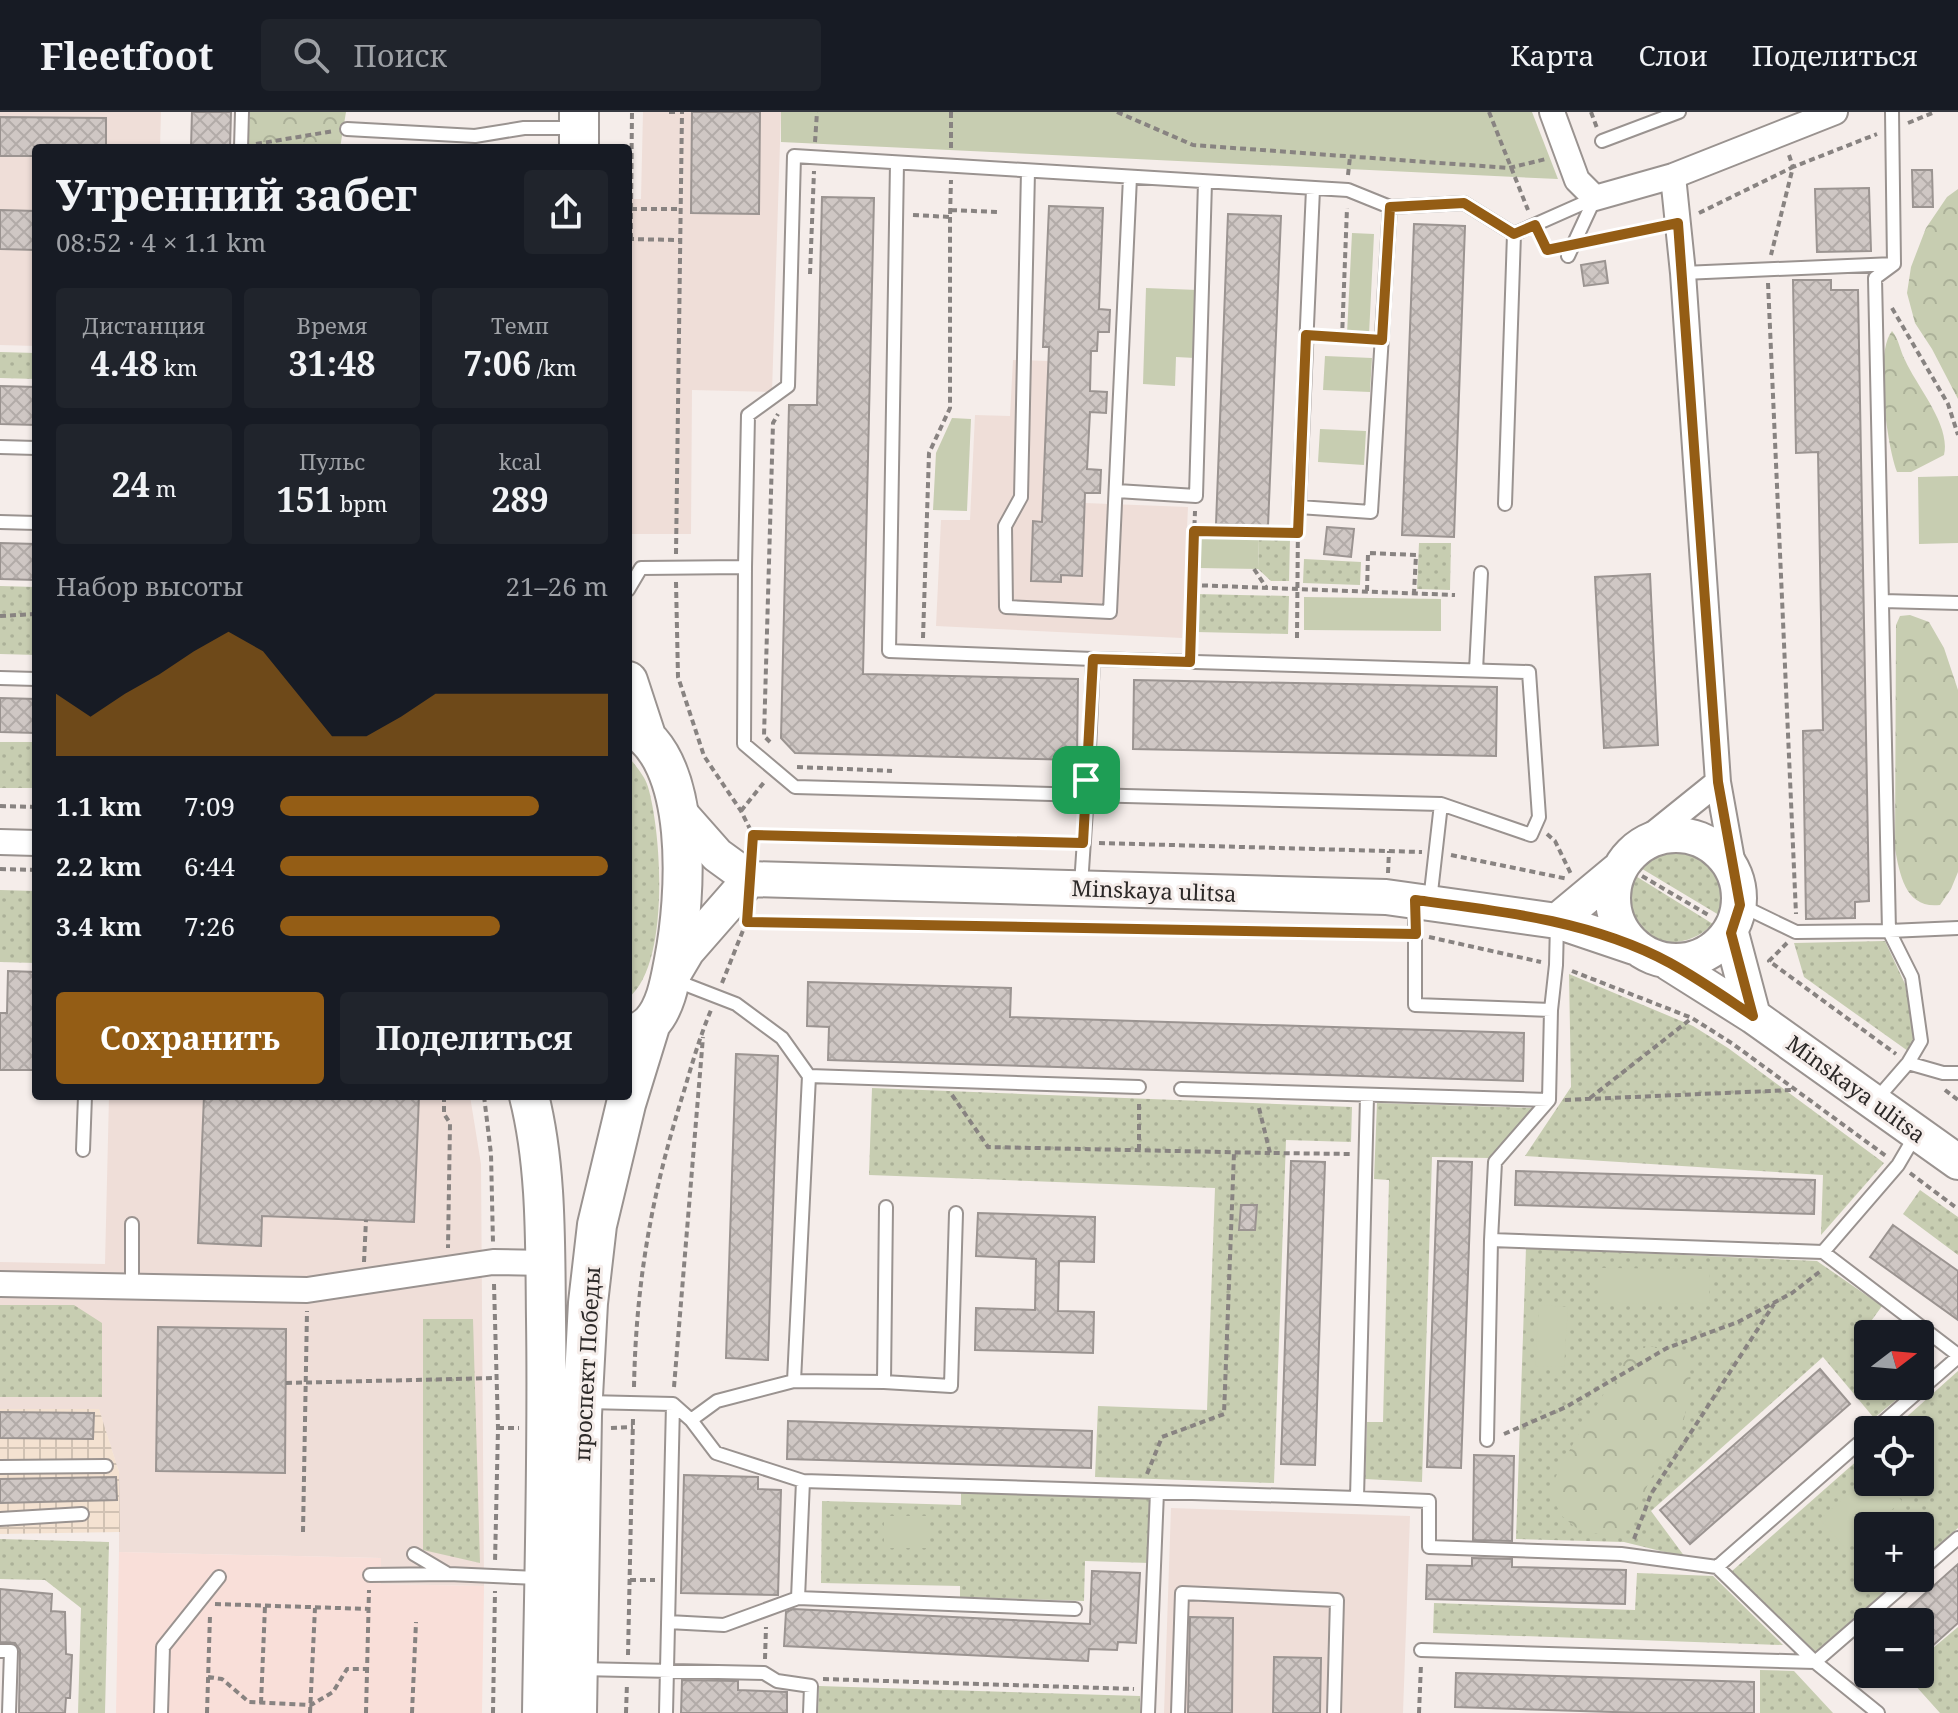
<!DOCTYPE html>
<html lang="ru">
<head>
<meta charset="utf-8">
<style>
  body { margin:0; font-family:"Noto Serif",serif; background:#20242c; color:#f1f3f6; height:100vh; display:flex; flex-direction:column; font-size:30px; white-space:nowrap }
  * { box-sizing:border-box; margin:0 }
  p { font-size:26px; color:#9ea1a6 }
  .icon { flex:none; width:44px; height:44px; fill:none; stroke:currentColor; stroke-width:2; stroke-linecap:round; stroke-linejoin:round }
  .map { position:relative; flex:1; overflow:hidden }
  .sheet { position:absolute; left:32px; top:32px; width:600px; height:956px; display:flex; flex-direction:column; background:#171b24; border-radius:8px; box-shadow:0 2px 6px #0004 }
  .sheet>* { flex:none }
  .needle { width:52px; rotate:74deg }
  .buttons { position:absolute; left:1854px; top:1208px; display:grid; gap:16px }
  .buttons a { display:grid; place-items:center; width:80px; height:80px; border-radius:8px; background:#171b24; box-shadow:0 2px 6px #0004; font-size:40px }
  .pin { position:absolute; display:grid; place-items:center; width:68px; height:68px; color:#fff; margin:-34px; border-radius:16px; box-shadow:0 4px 12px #0006 }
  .round { display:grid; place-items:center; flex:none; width:84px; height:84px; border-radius:8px; background:#20242c }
  .headline { display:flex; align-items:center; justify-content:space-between; height:136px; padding:0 24px }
  h1 { font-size:44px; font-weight:700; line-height:60px }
  .metrics { display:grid; grid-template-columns:repeat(3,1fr); gap:12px; height:136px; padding:8px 24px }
  .metrics div { display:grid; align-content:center; border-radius:8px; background:#20242c; text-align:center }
  .metrics b { font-size:34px; font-weight:700 }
  .metrics small { font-size:22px; font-weight:400 }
  .metrics p { font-size:22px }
  .chart { height:224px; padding:16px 24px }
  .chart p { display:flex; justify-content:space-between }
  .chart svg { width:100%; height:144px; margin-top:8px; fill:#945d15; opacity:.7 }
  .primary-button { display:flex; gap:16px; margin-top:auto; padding:16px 24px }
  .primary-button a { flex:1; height:92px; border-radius:8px; background:#945d15; color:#fff; font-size:32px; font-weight:700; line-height:92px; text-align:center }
  .primary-button a+a { background:#20242c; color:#f1f3f6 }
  ul { padding:0 24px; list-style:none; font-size:26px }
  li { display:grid; grid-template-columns:128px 96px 1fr; align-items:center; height:60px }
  li i { height:20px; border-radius:10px; background:#945d15 }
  header { display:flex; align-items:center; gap:48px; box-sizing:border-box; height:112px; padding:0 40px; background:#171b24; border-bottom:2px solid #363941 }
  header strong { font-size:38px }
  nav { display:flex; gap:44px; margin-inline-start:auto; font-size:28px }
  .search { width:560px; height:72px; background:#20242c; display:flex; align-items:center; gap:20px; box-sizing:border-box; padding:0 28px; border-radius:8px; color:#9ea1a6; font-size:30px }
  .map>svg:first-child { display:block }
  .built { fill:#efded8 }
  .industrial { fill:url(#industrial-grid) }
  .medical { fill:#f9dfd9 }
  .grass { fill:url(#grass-dots) }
  .forest { fill:url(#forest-crowns) }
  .park { fill:#c7cdb1 }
  .building { fill:url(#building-cross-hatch); stroke:#9b9491; stroke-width:2 }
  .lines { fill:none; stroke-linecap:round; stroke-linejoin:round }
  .service-casing { stroke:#9a9390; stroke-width:16 }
  .minor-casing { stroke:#9a9390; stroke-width:28 }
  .secondary-casing { stroke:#9a9390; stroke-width:38 }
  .primary-casing { stroke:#9a9390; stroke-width:42 }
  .path { stroke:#888381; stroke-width:4; stroke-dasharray:6 4; stroke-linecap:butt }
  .service { stroke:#fff; stroke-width:12 }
  .minor { stroke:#fff; stroke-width:24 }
  .secondary { stroke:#fff; stroke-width:34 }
  .primary { stroke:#fff; stroke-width:38 }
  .route-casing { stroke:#fff; stroke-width:16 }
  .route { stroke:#945d15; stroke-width:10 }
  .labels { text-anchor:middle; stroke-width:6; stroke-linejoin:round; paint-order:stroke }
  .street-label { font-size:22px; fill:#2c2928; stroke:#f5edea }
</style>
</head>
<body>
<header>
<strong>Fleetfoot</strong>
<div class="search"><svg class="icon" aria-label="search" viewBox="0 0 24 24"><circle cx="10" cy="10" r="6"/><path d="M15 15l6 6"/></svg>Поиск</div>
<nav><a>Карта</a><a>Слои</a><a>Поделиться</a></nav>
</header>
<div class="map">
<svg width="1958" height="1601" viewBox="0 0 1958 1601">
  <defs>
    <pattern id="industrial-grid" width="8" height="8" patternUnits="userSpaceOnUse" patternTransform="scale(2)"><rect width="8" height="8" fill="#f4e2d1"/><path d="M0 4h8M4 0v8" fill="none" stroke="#d1c2b3"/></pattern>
    <pattern id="grass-dots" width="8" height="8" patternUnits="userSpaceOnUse" patternTransform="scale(2)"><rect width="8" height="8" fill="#c7cdb1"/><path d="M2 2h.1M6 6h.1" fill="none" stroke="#abb098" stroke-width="1.8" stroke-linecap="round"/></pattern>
    <pattern id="forest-crowns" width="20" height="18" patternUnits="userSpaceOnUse" patternTransform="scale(2)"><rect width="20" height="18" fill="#c7cdb1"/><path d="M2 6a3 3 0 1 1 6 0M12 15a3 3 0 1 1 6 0" fill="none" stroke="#abb098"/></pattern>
    <pattern id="building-cross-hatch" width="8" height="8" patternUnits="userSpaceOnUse" patternTransform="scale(2)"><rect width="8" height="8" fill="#cfc7c4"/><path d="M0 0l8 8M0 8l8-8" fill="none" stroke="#b2aba8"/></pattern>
  </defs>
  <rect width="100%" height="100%" fill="#f5edea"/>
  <!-- built -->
  <path class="built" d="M0,0H161L160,36H36V234L0,233Z
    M643,0H781L772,280L692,278L691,422H628V87H641Z
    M1013,248L1049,249L1042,398L1084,400L1085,391L1188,395L1182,526L936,514L941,408H970L975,303L1010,304Z
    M109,984H470L481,1052L484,1474L381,1472V1446L119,1440V1360L99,1298L0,1297V1150L105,1152Z
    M1171,1396L1410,1404L1403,1601H1164Z"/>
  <!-- industrial -->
  <path class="industrial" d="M0,1297H99L119,1360L120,1420L0,1422Z"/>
  <!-- medical -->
  <path class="medical" d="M119,1440L381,1446V1472L484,1474L482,1601H116Z"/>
  <!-- grass -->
  <path class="grass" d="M0,240L36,241V267L0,266Z
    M1259,426L1290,427L1289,469H1271L1258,457Z
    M1419,431H1451L1450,478L1417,477Z
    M1304,447L1361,450L1360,473L1303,471Z
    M0,474L36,475V543L0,542Z
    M1197,482L1289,484L1288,522L1196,520Z
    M0,630H36V676H0Z
    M628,644C635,653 645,664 648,675C662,722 670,854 628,886Z
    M1680,736C1714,743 1730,769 1719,803L1639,755C1652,743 1662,738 1680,736Z
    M1634,763L1713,812C1671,853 1617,818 1634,763Z
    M0,778L36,779V851L0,850Z
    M1885,829L1905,872L1916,928L1908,939L1804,865L1794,831Z
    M1569,862L1693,914L1728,936L1884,1051L1821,1123L1823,1063L1525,1044L1571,975Z
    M872,976L1352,995L1351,1030L1286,1028L1274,1371L1095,1365L1098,1294L1207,1298L1215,1076L869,1063Z
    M1377,991L1534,996L1489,1046L1432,1045L1422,1370L1365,1367L1367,1310H1383L1389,1068L1374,1067Z
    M1920,1078L1958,1105V1143L1903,1102Z
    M1526,1136L1817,1149L1882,1194L1869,1212L1881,1222H1868V1274H1913L1874,1306L1823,1245L1651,1399L1685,1445L1624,1430L1516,1427Z
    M0,1193H74L102,1211V1285H0Z
    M423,1207H473L480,1451L423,1438Z
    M1958,1259V1416L1920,1449V1414H1868V1466H1901L1815,1540L1732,1459L1868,1339V1370H1920V1318H1892Z
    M961,1380L1151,1385L1150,1451L1085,1449L1084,1489L960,1485V1474L821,1471L822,1389L961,1393Z
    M0,1427L109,1430L105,1601H78L81,1496L45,1468L0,1467Z
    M1637,1461L1713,1464L1783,1533L1433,1521L1434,1491L1635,1498Z
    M1958,1515V1601H1940L1905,1562H1920V1547Z
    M1760,1558L1794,1559L1833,1601H1760Z
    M819,1574L1140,1584V1601H818Z"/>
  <!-- forest -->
  <path class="forest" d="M250,0H346L340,36H248Z
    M1958,77V287L1932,237L1915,211L1907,181L1911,155L1926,116L1947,85Z
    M1892,219C1899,227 1900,239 1905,248C1917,275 1951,313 1944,343L1911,360H1897C1887,334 1874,241 1892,219Z
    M1910,503L1929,510L1944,536L1958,578V760L1951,777L1940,793C1906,797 1900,764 1895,737L1896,513L1900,504Z
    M1641,1234C1659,1235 1674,1235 1689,1245L1691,1275L1681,1321L1651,1366L1627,1417L1616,1424L1585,1420L1575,1415L1562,1404L1550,1382L1554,1368L1575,1328L1623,1251Z"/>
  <!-- park -->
  <path class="park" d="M781,0H1532L1558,67L781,30Z
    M1352,121L1374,122L1369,223L1347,222Z
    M1146,176L1198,178L1195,246L1176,245L1175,274L1143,272Z
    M1325,244L1372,246L1370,280L1323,278Z
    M952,306L971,307L967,399L933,398L936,341Z
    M1320,317L1366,319L1364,353L1318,350Z
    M1958,364V431L1919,432L1918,365Z
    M1200,425L1259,426L1258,457L1199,456Z
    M1304,485L1441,487V519L1304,518Z
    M1601,1156L1710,1157L1709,1192L1601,1191Z
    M1539,1193L1568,1195L1564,1255L1535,1254Z
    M1868,1365V1370H1885L1902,1389L1873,1414H1868V1418L1846,1437L1820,1407Z
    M884,1404H927V1436H884Z"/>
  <!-- building -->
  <path class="building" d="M192,0H231L230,36H191Z
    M692,0H760L759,102L691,101Z
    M0,5L106,6V36H36V44H0Z
    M1912,58H1932L1933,95H1913Z
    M1869,76L1871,139L1817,140L1815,77Z
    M822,85L874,86L863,562L1078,567L1077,648L795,641L781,626L789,293H817Z
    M1049,94L1103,96L1099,197L1110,198L1109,220H1098L1097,239H1091L1090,279L1107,280L1106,301L1090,300L1087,357L1101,358L1100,381H1085L1082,464L1061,463V470L1031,469L1033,409L1042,410L1049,235H1043Z
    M0,98L36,99V138L0,137Z
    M1228,102L1281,104L1268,414L1216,412Z
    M1414,112L1465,114L1454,425L1402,423Z
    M1605,149L1608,171L1584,174L1581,153Z
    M1793,168H1831V178H1858L1869,789L1855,790V806L1806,807L1803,619L1823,618L1818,340L1796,341Z
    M0,274L36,275V313L0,312Z
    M1327,415L1354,417L1351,445L1324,442Z
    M0,431L36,432V468L0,467Z
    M1650,462L1658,633L1604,636L1595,465Z
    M1134,568L1497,575L1496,644L1133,637Z
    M0,586L36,587V621L0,620Z
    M8,859L36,860V958H0V901H7Z
    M808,870L1011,876L1010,905L1524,921L1523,969L828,948L829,915L807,914Z
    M736,942L778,944L768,1248L726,1246Z
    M204,984H419L414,1110L262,1104L261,1134L198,1131Z
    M1291,1049L1325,1050L1315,1353L1281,1352Z
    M1438,1049L1472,1050L1461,1356L1427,1355Z
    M1516,1059L1815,1068L1814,1102L1515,1093Z
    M1241,1093H1257L1255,1118H1239Z
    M978,1101L1095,1105L1094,1150L1059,1149L1058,1199L1094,1200L1093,1241L975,1238L976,1196L1035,1198L1036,1147L976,1144Z
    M1893,1113L1958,1159V1208L1870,1145Z
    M158,1215L286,1217L285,1361L156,1359Z
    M1820,1257L1850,1292L1690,1432L1660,1398Z
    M0,1300L94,1301L93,1327L0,1326Z
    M788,1309L1092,1319L1091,1356L787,1347Z
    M1474,1343L1514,1344L1512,1429L1473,1428Z
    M684,1363L758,1365V1377L781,1378L778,1483L681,1481Z
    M116,1365L117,1388L0,1391V1367Z
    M1472,1446L1512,1447V1455L1626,1458L1625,1492L1426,1487L1427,1453L1472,1454Z
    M1958,1452V1511L1920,1545V1510H1893Z
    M1092,1459L1140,1461L1136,1531L1118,1530L1117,1538L1089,1537L1088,1549L784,1534L786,1500L793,1497L1090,1512Z
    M0,1477L52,1482L51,1499L65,1500L66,1542L72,1543L70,1586H66L65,1601H19L20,1538L15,1531L0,1530Z
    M1190,1505L1233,1506L1232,1601H1188Z
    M1274,1545L1321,1546L1320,1601H1273Z
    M1456,1561L1754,1570V1601H1644L1455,1595Z
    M682,1568L738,1569V1578L787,1580V1601H681Z"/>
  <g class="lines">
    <!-- service casing -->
    <g class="service-casing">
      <path id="service" d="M347,17L475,24L524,16H575
        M1602,29L1679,0
        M241,36L242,0
        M897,51L889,539L1093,547L1087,683L1441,692L1531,723L1539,705L1529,560L1093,547
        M1028,59L1021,385L1005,414L1006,495L1110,500L1130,65
        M1313,77L1299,395L1371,400L1390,95L1464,91L1514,122L1595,86L1568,144
        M1683,161L1894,152
        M0,335L36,336
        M1117,379L1196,384L1205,70
        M1505,392L1514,122
        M0,410L36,411
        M745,455L744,632L795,675L1087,683L1081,773
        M628,478L641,456L745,455L748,303L788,274L794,44L1348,78L1390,95
        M1883,489L1958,491
        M1476,558L1481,461
        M0,566L36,567
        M1430,789L1441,692
        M1415,791V893L1551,898
        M1740,793L1796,820L1889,819L1875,166L1894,152L1892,0
        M1557,812L1556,853L1551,898L1549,988L1495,1050L1491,1128L1823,1140L1958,1243
        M674,868L736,892L782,926L809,964L794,1269L717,1289L691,1308
        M1908,951L1943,961H1958
        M809,964L1139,975
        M1181,977L1549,988
        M1367,984L1357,1386L1429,1389V1435L1621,1442L1717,1455L1815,1550L1912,1466
        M1875,989L1908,951L1921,929L1912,865L1889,819L1958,816
        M83,1038L85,984
        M132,1112V1175
        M1823,1140L1898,1053L1915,1024
        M794,1269L884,1270L886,1095
        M884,1270L951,1274L956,1101
        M587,1290L673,1292L691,1308L716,1341L803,1369L1357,1386
        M1874,1318L1958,1245
        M1487,1328L1491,1128
        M0,1355L106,1354
        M803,1369L798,1486L1075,1497
        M0,1407L82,1402
        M414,1442L446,1461
        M1717,1455L1868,1323
        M1920,1459L1958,1426
        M370,1463L449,1462L538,1466
        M668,1510L724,1513L798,1486
        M1421,1538L1815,1550L1878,1601
        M0,1539H11L9,1601
        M580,1557L764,1561L777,1569L811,1574L810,1601
        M161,1601L163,1535L219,1465
        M666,1601L673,1292
        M1148,1601L1157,1380
        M1178,1601L1182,1481L1337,1488L1334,1601"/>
    </g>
    <!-- minor casing -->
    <g class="minor-casing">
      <path id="minor" d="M1552,0L1577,68L1595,86L1673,64L1835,0
        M1673,64L1683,161L1718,670L1734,759
        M0,730L36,731
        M1641,732L1718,670
        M0,1172L307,1178L493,1150L546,1151"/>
    </g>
    <!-- secondary casing -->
    <g class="secondary-casing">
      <path id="secondary" d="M679,700L717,743L750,767L1386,785L1557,809L1634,835
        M1613 786a63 63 0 1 1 126 0a63 63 0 1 1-126 0Z
        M1557,809L1617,759
        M1731,821L1753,904
        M1669,851L1753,904L1958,1050
        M671,866L687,839L750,767"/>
    </g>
    <!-- primary casing -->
    <g class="primary-casing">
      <path id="primary" d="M579,36V0
        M628,569L647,627
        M628,613C696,645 686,787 674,848C670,869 666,895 651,911C646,916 637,921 631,924
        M529,984C547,1055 545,1134 546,1207C548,1338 544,1470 542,1601
        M577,1601L582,1303L588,1191L597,1113L626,992L651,911"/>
    </g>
    <!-- path -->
    <path class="path" d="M669,0H676
      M951,0V39
      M1117,0L1193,33L1509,56L1546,47
      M1489,0L1528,98
      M1591,0L1597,16
      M1908,11L1935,0
      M815,30L817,0
      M256,32L334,19
      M1789,43L1793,55L1877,22
      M1348,63L1350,45
      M631,97L632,0
      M951,98L997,100
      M1699,101L1793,55L1771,143
      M913,103L950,105L951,68
      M628,127L680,128
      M631,127V97H681
      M1594,127L1656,115
      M1542,128L1547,138L1555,136
      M810,162L814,59
      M1768,171L1796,802
      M1892,196L1948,292L1958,323
      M1321,224L1368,227
      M1342,226L1347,96
      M1194,419L1298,421
      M676,442L682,0
      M1254,457L1266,475
      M676,470L678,565L704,644L741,699L753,723L752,735
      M1192,473L1455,483
      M1367,479L1368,441L1416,443L1414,481
      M0,504L36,502
      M923,526L929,341L950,296V105
      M1297,526L1298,409
      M1190,534L1195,399
      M770,630L764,624L773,311L778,302
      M797,655L892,659
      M0,694L36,695
      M741,699L765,669
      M1547,722L1555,729L1571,762
      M753,723L1070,731
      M1099,731L1422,740
      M1451,743L1568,767
      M0,757L36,758
      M1388,761L1389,739
      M1642,764L1710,804
      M749,810L1400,822
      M1429,825L1541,850
      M1787,831L1769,849L1896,942
      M1572,859L1692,906L1733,932L1886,1044
      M722,871L744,816
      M1945,978L1958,988
      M952,983L988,1035L1270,1041
      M444,984V1002L450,1011L448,1136
      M484,984L491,1042L493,1131
      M1590,986L1692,906
      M1565,988L1792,978
      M1259,996L1270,1041L1351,1042
      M1139,1038V988
      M1910,1061L1958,1097
      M364,1150L366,1108
      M494,1172L498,1316L495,1451
      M286,1271L496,1266
      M634,1275C636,1169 652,1080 684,979C692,952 700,924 711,898
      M674,1275L703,925
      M498,1316H519
      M611,1316L633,1315
      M1504,1322L1566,1295L1667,1236L1738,1210L1792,1181L1822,1158
      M1147,1362L1162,1325L1224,1302L1234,1041
      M303,1420L307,1199
      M1634,1427L1651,1382L1774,1192
      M630,1468H655
      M215,1492L369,1497
      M628,1543L633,1307
      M765,1547L766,1515
      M208,1565L222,1567L249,1590L311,1593L333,1580L347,1557H367
      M823,1567L1134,1577
      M261,1591L265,1494
      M207,1601L210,1503
      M310,1601L315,1496
      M366,1601L369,1478
      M412,1601L416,1510
      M493,1601L495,1479
      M626,1601L627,1571
      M1419,1601L1421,1552"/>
    <!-- service -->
    <use href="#service" class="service"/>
    <!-- minor -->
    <use href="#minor" class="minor"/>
    <!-- secondary -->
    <use href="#secondary" class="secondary"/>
    <!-- primary -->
    <use href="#primary" class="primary"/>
  </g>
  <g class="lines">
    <!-- route casing -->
    <g class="route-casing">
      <path id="route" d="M1464,91L1514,122L1535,113L1547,138L1678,111L1718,670L1740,793L1731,821L1753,904C1726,886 1699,867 1670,851C1593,809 1501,799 1415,788L1416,822L747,810L753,723L1083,731L1093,547L1190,550L1194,419L1298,421L1306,223L1382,228L1390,95Z"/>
    </g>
    <!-- route -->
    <use href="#route" class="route"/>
  </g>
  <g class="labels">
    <!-- street labels -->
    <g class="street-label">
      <text transform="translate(1154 779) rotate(2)" y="8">Minskaya ulitsa</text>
      <text transform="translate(1856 977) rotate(36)" y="8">Minskaya ulitsa</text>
      <text transform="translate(587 1252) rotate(-87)" y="8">проспект Победы</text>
    </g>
  </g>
</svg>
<div class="buttons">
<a><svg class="needle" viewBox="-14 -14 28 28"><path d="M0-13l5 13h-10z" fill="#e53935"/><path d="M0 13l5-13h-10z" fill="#9ea1a6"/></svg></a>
<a><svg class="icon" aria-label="locate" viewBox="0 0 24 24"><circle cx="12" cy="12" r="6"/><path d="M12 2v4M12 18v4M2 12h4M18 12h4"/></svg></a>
<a>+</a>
<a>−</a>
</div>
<div class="pin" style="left:1086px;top:668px;background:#1e9e55"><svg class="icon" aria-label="arrive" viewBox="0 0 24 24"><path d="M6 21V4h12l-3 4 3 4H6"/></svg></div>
<section class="sheet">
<div class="headline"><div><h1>Утренний забег</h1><p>08:52 · 4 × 1.1 km</p></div><a class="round"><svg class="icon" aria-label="share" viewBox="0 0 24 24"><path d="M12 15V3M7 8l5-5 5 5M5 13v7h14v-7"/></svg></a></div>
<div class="metrics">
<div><p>Дистанция</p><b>4.48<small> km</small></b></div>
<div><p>Время</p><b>31:48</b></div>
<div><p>Темп</p><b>7:06<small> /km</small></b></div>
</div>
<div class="metrics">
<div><b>24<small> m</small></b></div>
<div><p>Пульс</p><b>151<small> bpm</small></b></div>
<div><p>kcal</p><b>289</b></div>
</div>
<div class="chart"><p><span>Набор высоты</span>21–26 m</p>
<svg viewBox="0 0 160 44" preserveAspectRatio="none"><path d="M0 44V25L10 32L20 25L30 19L40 12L50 6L60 12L70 25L80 38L90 38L100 32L110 25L120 25L130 25L140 25L150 25L160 25V44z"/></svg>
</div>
<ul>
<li><b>1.1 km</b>7:09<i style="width:79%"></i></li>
<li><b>2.2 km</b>6:44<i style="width:100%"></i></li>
<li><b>3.4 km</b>7:26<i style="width:67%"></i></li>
</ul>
<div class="primary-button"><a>Сохранить</a><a>Поделиться</a></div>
</section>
</div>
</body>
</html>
